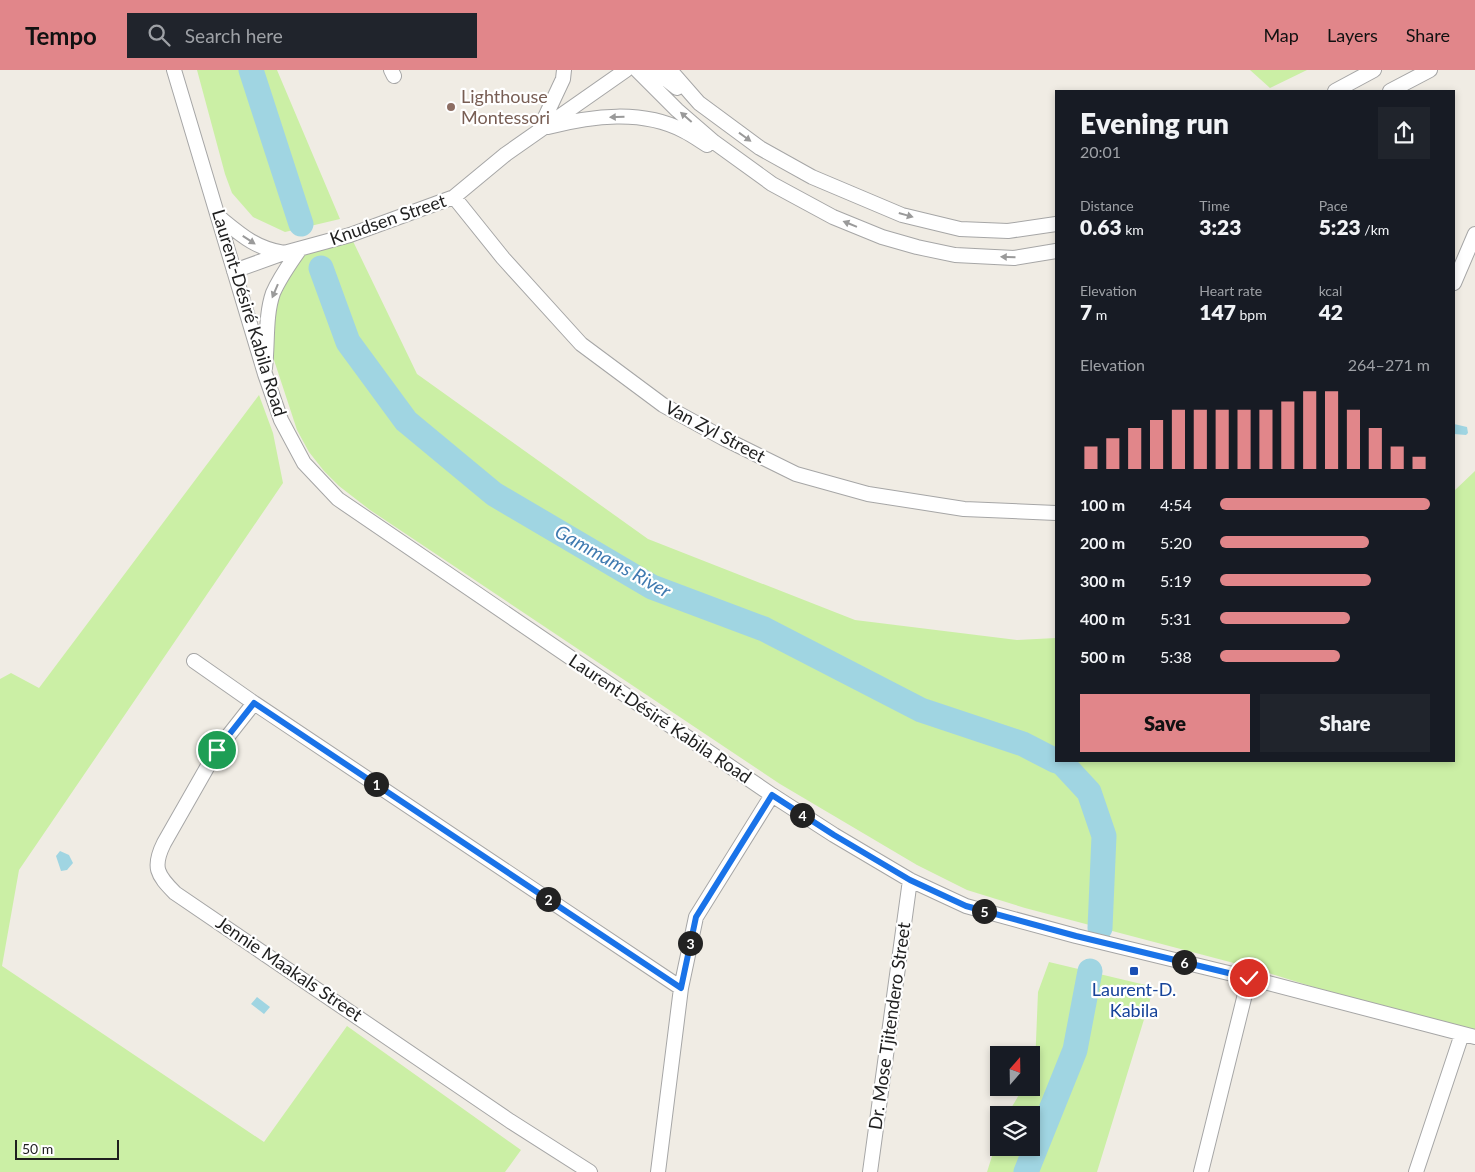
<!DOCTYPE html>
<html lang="en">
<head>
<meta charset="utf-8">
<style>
  body { margin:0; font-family:Lato,sans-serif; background:#20242c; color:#f1f3f6; height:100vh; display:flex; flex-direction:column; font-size:19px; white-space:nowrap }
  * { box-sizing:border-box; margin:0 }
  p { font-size:16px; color:#9ea1a6 }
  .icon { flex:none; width:28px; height:28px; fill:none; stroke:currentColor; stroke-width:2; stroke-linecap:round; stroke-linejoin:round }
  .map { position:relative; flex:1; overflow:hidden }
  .drawer { position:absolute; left:1055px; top:20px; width:400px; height:672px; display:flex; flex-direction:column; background:#171b24; border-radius:0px; box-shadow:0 2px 8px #0003 }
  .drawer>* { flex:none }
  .needle { width:32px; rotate:20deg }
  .tools { position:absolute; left:990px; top:976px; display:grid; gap:10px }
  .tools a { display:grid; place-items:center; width:50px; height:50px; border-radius:0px; background:#171b24; box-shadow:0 2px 8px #0003; font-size:25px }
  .scale { position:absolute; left:15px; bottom:12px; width:104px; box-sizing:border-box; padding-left:5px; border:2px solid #1f1f1f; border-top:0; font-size:14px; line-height:18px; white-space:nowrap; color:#1f1f1f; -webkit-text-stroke:4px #fff; paint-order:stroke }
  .pin { position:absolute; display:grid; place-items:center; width:42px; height:42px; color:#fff; margin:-21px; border:2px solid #fff; border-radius:50%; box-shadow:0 1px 5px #0007 }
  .km { position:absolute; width:25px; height:25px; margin:-12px; border-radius:50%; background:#222; color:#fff; font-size:14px; line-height:25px; text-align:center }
  .round { display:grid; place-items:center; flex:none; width:52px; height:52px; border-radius:0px; background:#20242c }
  .summary { display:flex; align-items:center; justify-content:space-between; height:85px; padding:0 25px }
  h1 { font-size:28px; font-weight:800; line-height:38px }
  .metrics { display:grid; grid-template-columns:repeat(3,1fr); gap:8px; height:85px; padding:5px 25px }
  .metrics div { display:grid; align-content:center }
  .metrics b { font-size:21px; font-weight:800 }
  .metrics small { font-size:14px; font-weight:400 }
  .metrics p { font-size:14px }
  .chart { height:140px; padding:10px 25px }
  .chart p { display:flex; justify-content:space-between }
  .chart svg { width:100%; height:90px; margin-top:5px; stroke:#e1868a; stroke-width:6 }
  .action { display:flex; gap:10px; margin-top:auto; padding:10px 25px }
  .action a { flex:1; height:58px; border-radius:0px; background:#e1868a; color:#111; font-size:20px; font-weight:800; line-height:58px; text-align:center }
  .action a+a { background:#20242c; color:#f1f3f6 }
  ul { padding:0 25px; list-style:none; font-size:16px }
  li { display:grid; grid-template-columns:80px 60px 1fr; align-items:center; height:38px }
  li i { height:12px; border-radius:6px; background:#e1868a }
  header { display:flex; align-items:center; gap:30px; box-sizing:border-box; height:70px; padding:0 25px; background:#e1868a; color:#111 }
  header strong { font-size:24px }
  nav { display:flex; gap:28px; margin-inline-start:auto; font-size:18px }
  .search { width:350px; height:45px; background:#20242c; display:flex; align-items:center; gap:12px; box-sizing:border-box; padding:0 18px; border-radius:0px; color:#9ea1a6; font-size:19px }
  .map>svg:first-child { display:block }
  .grass { fill:#cbefa5 }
  .water { fill:#a0d5e2 }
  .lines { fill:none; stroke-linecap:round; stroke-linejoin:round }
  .river { stroke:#a0d5e2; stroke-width:25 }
  .minor-casing { stroke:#a6a6a6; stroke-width:16 }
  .minor { stroke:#fff; stroke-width:14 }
  .oneway { fill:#9a9a9a }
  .route-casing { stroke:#fff; stroke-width:10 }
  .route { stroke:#1a73e8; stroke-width:6 }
  .education-dot { fill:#8d6e63; stroke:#fff; stroke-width:2 }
  .transit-dot { fill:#1a4fb4; stroke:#fff; stroke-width:2 }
  .labels { text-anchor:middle; stroke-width:4.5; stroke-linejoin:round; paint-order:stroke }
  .education-label { font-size:18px; fill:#785e54; stroke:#fff; text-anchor:start }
  .street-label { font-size:18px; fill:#1f1f1f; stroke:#fff }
  .transit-label { font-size:18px; fill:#164399; stroke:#fff }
  .water-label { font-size:19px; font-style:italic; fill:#3f7ab0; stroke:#fff }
</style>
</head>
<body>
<header>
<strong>Tempo</strong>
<div class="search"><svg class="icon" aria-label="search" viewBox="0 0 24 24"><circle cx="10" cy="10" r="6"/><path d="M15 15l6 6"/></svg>Search here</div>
<nav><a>Map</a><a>Layers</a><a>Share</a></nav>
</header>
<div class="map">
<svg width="1475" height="1102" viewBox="0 0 1475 1102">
  <rect width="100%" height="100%" fill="#f0ece4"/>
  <!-- grass -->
  <path class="grass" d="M197,0H277L340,149L285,162L253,147L232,123L225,104Z
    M1250,0H1307L1270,18Z
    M350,165L417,304L648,469L855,550L1017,570L1056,568V691H1454V421L1475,401V967L1249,897L1025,838L967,820L917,795L780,714L370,440L339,416L324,401L309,382L297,360L273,287L268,249L300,179Z
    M259,325L273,363L283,413L19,800L2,896L264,1072L347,956L521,1080L505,1102H0V609L11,603L39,618Z
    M1049,892L1154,917L1097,1102H987L999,1064V1078H1031V1045H1007L1023,1018H1031V1003L1035,996L1038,922Z"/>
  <!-- water -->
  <path class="water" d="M1454,354L1467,357L1468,363L1466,365L1454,364Z
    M60,781L69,785L73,793L67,800L61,801L56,786Z
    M257,927L270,937L264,944L251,934Z"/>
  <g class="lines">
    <!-- river -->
    <path class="river" d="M251,0L301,154
      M321,198L348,272L406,351L494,424L652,517L764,559L921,640L1023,674L1056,691
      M1058,691L1063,694L1089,722L1104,766L1100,858
      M1026,1102L1075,980L1090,901"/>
    <!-- minor casing -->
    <g class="minor-casing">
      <path id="minor" d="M174,0L265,304L281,350L304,393L338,429L772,725L834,765L910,810L966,836L1076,866L1249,908L1475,967
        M391,0L394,6
        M637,0L677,40L714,72L772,114L833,147L882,167L917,177L955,185L1014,188L1056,181
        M654,0L677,18
        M670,0L699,33L760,78L812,107L902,145L960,159L1008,161L1056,154
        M1335,21L1374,0
        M1390,21L1430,0
        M548,57C592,46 642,39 684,61C692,65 699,70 707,75
        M540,58L563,9L564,0
        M454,127L503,188L581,274L663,335L723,368L796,404L868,424L964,439L1056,443
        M219,147C241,165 255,178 284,183
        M234,201L284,183L350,165L454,127L506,84L626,0
        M1454,213L1475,164
        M265,298C268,273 265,246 273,223C280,207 290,193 300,179
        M194,591L254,633L681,918
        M254,633L217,680L164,773C152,797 157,805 175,823L510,1051L590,1102
        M658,1102L681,918L696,847L772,725
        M870,1102L910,810
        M1201,1102L1249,908
        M1416,1102L1462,964"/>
    </g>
    <!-- minor -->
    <use href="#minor" class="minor"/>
  </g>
  <!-- one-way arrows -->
  <defs><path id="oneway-solid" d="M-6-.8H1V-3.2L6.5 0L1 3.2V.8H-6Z" transform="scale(1.25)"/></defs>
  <g class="oneway">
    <use href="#oneway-solid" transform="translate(617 47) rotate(178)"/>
    <use href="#oneway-solid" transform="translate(686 47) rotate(-139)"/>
    <use href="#oneway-solid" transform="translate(745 67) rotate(36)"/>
    <use href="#oneway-solid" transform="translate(906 145) rotate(16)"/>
    <use href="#oneway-solid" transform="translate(850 154) rotate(-158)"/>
    <use href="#oneway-solid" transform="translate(249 170) rotate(33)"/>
    <use href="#oneway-solid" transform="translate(1008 187) rotate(-179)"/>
    <use href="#oneway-solid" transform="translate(275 221) rotate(113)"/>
  </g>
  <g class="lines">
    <!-- route casing -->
    <g class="route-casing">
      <path id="route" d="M217,680L254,633L681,918L696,847L772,725L834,765L910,810L966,836L1076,866L1249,908"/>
    </g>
    <!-- route -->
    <use href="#route" class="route"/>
  </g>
  <!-- markers -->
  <circle class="education-dot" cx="451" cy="37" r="5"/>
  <rect class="transit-dot" x="1129" y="896" width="10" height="10" rx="2.5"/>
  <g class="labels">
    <!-- education labels -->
    <g class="education-label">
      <text x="461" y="33">Lighthouse<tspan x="461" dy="21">Montessori</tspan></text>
    </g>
    <!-- street labels -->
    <g class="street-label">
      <text transform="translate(388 150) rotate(-19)" y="6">Knudsen Street</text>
      <text transform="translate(249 243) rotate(73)" y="6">Laurent-Désiré Kabila Road</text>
      <text transform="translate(715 362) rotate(28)" y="6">Van Zyl Street</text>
      <text transform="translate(660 649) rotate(34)" y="6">Laurent-Désiré Kabila Road</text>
      <text transform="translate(289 899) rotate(34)" y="6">Jennie Maakals Street</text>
      <text transform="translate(890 956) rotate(-82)" y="6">Dr. Mose Tjitendero Street</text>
    </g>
    <!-- transit labels -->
    <g class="transit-label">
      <text x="1134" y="926">Laurent-D.<tspan x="1134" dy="21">Kabila</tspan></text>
    </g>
    <!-- water labels -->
    <g class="water-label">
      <text transform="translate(613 491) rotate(29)" y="7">Gammams River</text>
    </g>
  </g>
</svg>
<div class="tools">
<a><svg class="needle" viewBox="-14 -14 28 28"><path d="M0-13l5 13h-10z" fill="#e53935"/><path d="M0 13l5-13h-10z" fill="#9ea1a6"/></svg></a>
<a><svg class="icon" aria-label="layers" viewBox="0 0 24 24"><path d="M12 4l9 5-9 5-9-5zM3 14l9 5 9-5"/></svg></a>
</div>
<div class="scale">50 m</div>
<div class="pin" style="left:217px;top:680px;background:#1e9e55"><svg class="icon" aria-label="arrive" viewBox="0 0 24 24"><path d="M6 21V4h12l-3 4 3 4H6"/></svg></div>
<div class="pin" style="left:1249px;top:908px;background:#d93025"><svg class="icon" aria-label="check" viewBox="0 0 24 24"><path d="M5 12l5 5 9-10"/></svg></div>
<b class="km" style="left:376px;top:714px">1</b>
<b class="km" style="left:548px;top:829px">2</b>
<b class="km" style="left:690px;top:873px">3</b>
<b class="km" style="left:802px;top:745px">4</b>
<b class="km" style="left:984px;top:841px">5</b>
<b class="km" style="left:1184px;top:892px">6</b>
<section class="drawer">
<div class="summary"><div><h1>Evening run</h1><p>20:01</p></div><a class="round"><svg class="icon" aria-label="share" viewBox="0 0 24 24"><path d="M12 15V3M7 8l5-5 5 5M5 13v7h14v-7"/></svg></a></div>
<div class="metrics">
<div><p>Distance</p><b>0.63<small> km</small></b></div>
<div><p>Time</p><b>3:23</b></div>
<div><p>Pace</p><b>5:23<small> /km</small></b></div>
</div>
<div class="metrics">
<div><p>Elevation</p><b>7<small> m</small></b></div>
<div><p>Heart rate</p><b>147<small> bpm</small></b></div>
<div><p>kcal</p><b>42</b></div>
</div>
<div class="chart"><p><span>Elevation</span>264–271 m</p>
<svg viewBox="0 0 160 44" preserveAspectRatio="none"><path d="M5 44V33M15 44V29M25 44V24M35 44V20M45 44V15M55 44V15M65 44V15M75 44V15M85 44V15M95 44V11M105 44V6M115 44V6M125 44V15M135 44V24M145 44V33M155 44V38"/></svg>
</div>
<ul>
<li><b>100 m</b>4:54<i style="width:100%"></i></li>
<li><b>200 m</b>5:20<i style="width:71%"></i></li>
<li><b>300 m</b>5:19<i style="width:72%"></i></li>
<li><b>400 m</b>5:31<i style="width:62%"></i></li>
<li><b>500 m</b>5:38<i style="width:57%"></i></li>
</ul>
<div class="action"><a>Save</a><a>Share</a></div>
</section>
</div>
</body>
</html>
